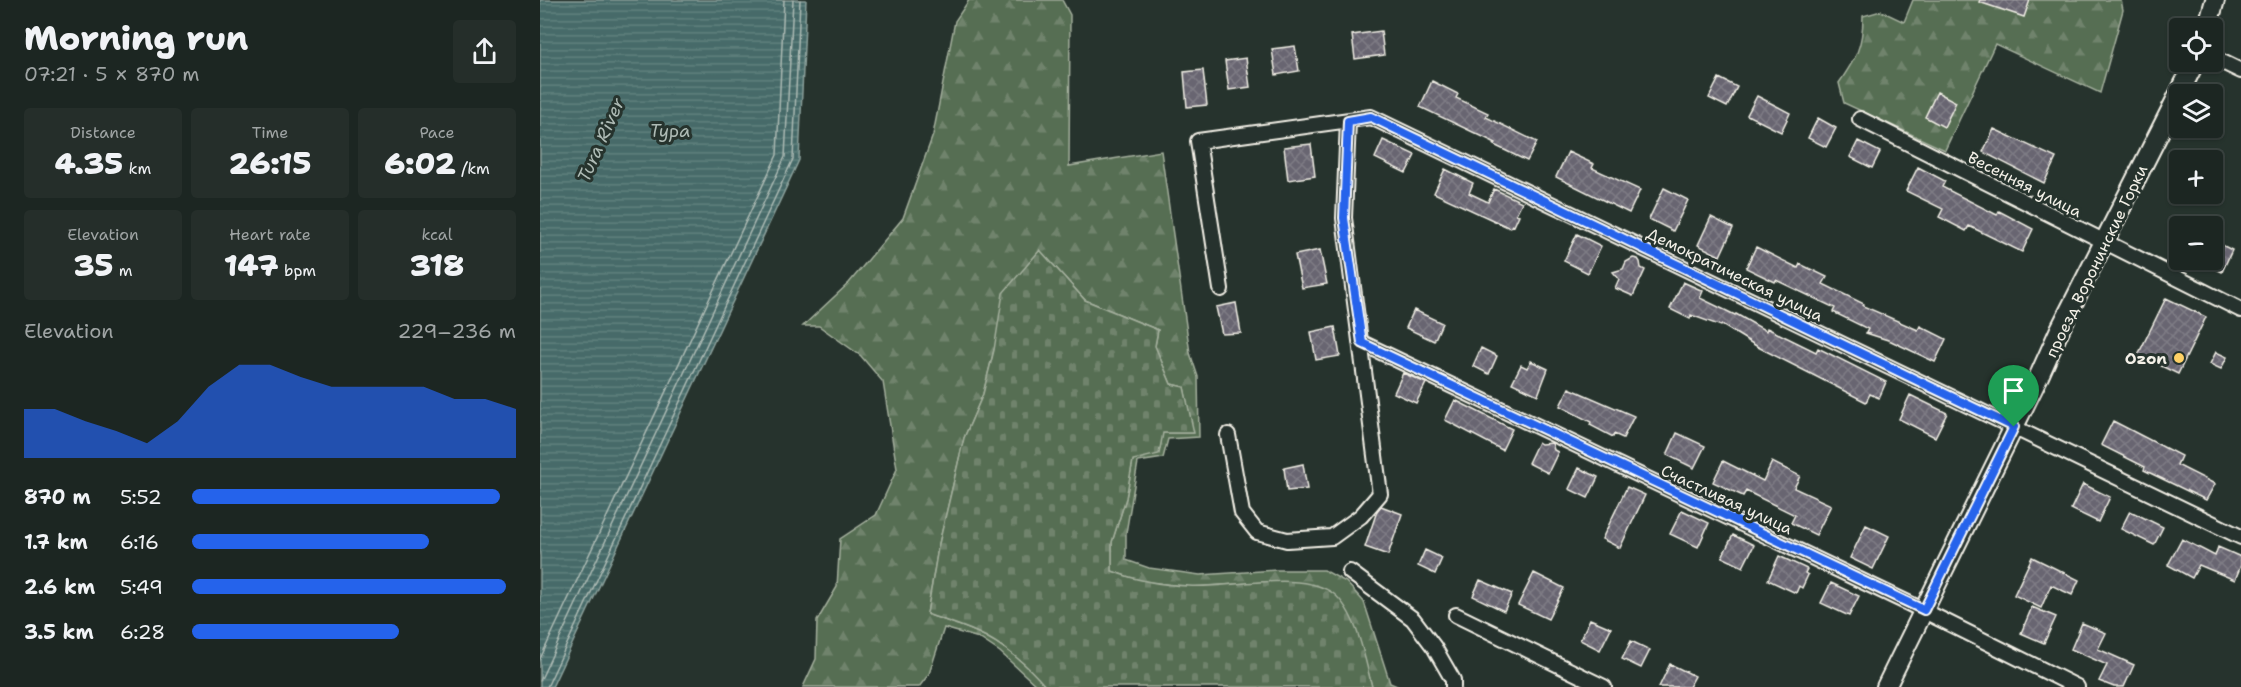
<!DOCTYPE html>
<html lang="en">
<head>
<meta charset="utf-8">
<style>
  body { margin:0; font-family:"Shantell Sans",sans-serif; background:#252e2a; color:#f1f3f6; height:100vh; display:flex; flex-direction:column; font-size:22px; white-space:nowrap }
  * { box-sizing:border-box; margin:0 }
  p { font-size:20px; color:#a0a5a5 }
  .icon { flex:none; width:33px; height:33px; fill:none; stroke:currentColor; stroke-width:2; stroke-linecap:round; stroke-linejoin:round }
  .map { position:relative; flex:1; overflow:hidden }
  .sheet { display:flex; flex-direction:column; background:#1c2622; width:540px }
  .sheet>* { flex:none }
  .tools { position:absolute; left:1629px; top:18px; display:grid; gap:12px }
  .tools a { display:grid; place-items:center; width:54px; height:54px; border-radius:6px; background:#1c2622; box-shadow:0 2px 4px #0004,0 0 0 2px #3a4340; font-size:30px }
  .pin { position:absolute; display:grid; place-items:center; width:51px; height:51px; color:#fff; margin:-62px -26px; border-radius:50% 50% 50% 0; rotate:-45deg; box-shadow:0 0 6px #0007 }
  .pin .icon { rotate:45deg }
  .round { display:grid; place-items:center; flex:none; width:63px; height:63px; border-radius:6px; background:#252e2a }
  .head { display:flex; align-items:center; justify-content:space-between; height:102px; padding:0 24px }
  h1 { font-size:33px; font-weight:800; line-height:45px }
  .figures { display:grid; grid-template-columns:repeat(3,1fr); gap:9px; height:102px; padding:6px 24px }
  .figures div { display:grid; align-content:center; border-radius:6px; background:#252e2a; text-align:center }
  .figures b { font-size:30px; font-weight:800 }
  .figures small { font-size:16px; font-weight:400 }
  .figures p { font-size:16px }
  .chart { height:168px; padding:12px 24px }
  .chart p { display:flex; justify-content:space-between }
  .chart svg { width:100%; height:108px; margin-top:6px; fill:#2563eb; opacity:.7 }
  ul { padding:0 24px; list-style:none; font-size:20px }
  li { display:grid; grid-template-columns:96px 72px 1fr; align-items:center; height:45px }
  li i { height:15px; border-radius:8px; background:#2563eb }
  main { display:flex; flex:1; min-height:0 }
  .map>svg:first-child { display:block }
  .forest { fill:url(#forest-firs); stroke:#a5b09e; stroke-width:1.5 }
  .cemetery { fill:url(#cemetery-stones); stroke:#a5b09e; stroke-width:1.5 }
  .water { fill:url(#water-rules); stroke:#8ca19c; stroke-width:1.5 }
  .lines { fill:none; stroke-linecap:round; stroke-linejoin:round }
  .shore { stroke:#aebbb5; stroke-width:1.5 }
  .building { fill:url(#building-cross-hatch); stroke:#f4f1e8; stroke-width:1.5 }
  .minor-casing { stroke:#f4f1e8; stroke-width:18 }
  .tertiary-casing { stroke:#f4f1e8; stroke-width:22 }
  .minor { stroke:#26332d; stroke-width:14 }
  .tertiary { stroke:#26332d; stroke-width:18 }
  .route-casing { stroke:#fff; stroke-width:12 }
  .route { stroke:#2563eb; stroke-width:8 }
  .poi-dot { fill:#ffd166; stroke:#26332d; stroke-width:2 }
  .labels { text-anchor:middle; stroke-width:6; stroke-linejoin:round; paint-order:stroke }
  .street-label { font-size:16px; fill:#f4f1e8; stroke:#26332d }
  .poi-label { font-size:16px; font-weight:bold; fill:#f4f1e8; stroke:#26332d; text-anchor:end }
  .water-label { font-size:18px; font-style:italic; fill:#aebbb5; stroke:#26332d }
</style>
</head>
<body>
<main>
<section class="sheet">
<div class="head"><div><h1>Morning run</h1><p>07:21 · 5 × 870 m</p></div><a class="round"><svg class="icon" aria-label="share" viewBox="0 0 24 24"><path d="M12 15V3M7 8l5-5 5 5M5 13v7h14v-7"/></svg></a></div>
<div class="figures">
<div><p>Distance</p><b>4.35<small> km</small></b></div>
<div><p>Time</p><b>26:15</b></div>
<div><p>Pace</p><b>6:02<small> /km</small></b></div>
</div>
<div class="figures">
<div><p>Elevation</p><b>35<small> m</small></b></div>
<div><p>Heart rate</p><b>147<small> bpm</small></b></div>
<div><p>kcal</p><b>318</b></div>
</div>
<div class="chart"><p><span>Elevation</span>229–236 m</p>
<svg viewBox="0 0 160 44" preserveAspectRatio="none"><path d="M0 44V24L10 24L20 29L30 33L40 38L50 29L60 15L70 6L80 6L90 11L100 15L110 15L120 15L130 15L140 20L150 20L160 24V44z"/></svg>
</div>
<ul>
<li><b>870 m</b>5:52<i style="width:95%"></i></li>
<li><b>1.7 km</b>6:16<i style="width:73%"></i></li>
<li><b>2.6 km</b>5:49<i style="width:97%"></i></li>
<li><b>3.5 km</b>6:28<i style="width:64%"></i></li>
</ul>
</section>
<div class="map">
<svg width="1701" height="687" viewBox="0 0 1701 687">
  <defs>
    <pattern id="forest-firs" width="22" height="20" patternUnits="userSpaceOnUse" patternTransform="scale(1.5)"><rect width="22" height="20" fill="#566e53"/><path d="M5 1l3.5 6h-7zM16 11l3.5 6h-7z" fill="#6f836c"/></pattern>
    <pattern id="cemetery-stones" width="16" height="16" patternUnits="userSpaceOnUse" patternTransform="scale(1.5)"><rect width="16" height="16" fill="#566e53"/><path d="M2 7V4a2 2 0 0 1 4 0v3zM10 15v-3a2 2 0 0 1 4 0v3z" fill="#6f836c"/></pattern>
    <pattern id="water-rules" width="6" height="5" patternUnits="userSpaceOnUse" patternTransform="scale(1.5)"><rect width="6" height="5" fill="#466b69"/><path d="M0 2.5h6" fill="none" stroke="#61817e"/></pattern>
    <pattern id="building-cross-hatch" width="8" height="8" patternUnits="userSpaceOnUse" patternTransform="scale(1.5)"><rect width="8" height="8" fill="#686571"/><path d="M0 0l8 8M0 8l8-8" fill="none" stroke="#7e7c85"/></pattern>
  </defs>
  <rect width="100%" height="100%" fill="#26332d"/>
  <filter id="ink" filterUnits="userSpaceOnUse"><feTurbulence type="fractalNoise" baseFrequency=".0167" numOctaves="2"/><feDisplacementMap in="SourceGraphic" scale="12" xChannelSelector="R" yChannelSelector="G"/><feConvolveMatrix kernelMatrix="1 2 1 2 8 2 1 2 1" color-interpolation-filters="sRGB"/></filter>
  <g filter="url(#ink)">
    <!-- forest -->
    <path class="forest" d="M429,0H522L530,15L529,166L621,151L650,353L658,377L659,437L628,439L623,458L598,462L586,533V560L609,568L660,575L737,570H784L806,582L824,602L850,683L859,687H832L823,653L726,582L651,587L599,581L572,571V542L586,498L593,460L623,433H653L644,387L631,384L615,346L618,330L545,300L500,250L454,350L443,394L424,438L398,548L387,614C403,620 420,625 436,632C462,643 489,666 506,687H498L460,652L439,638L404,628L389,674L379,687H263L276,659L277,621L297,587L300,539L336,515L357,469L343,382L321,356L279,326H263L309,283L363,218L393,135L415,21Z
      M1373,0H1581L1583,10L1560,93L1455,44L1405,150L1304,103L1299,83C1316,58 1323,47 1323,16L1341,11L1364,22Z"/>
    <!-- cemetery -->
    <path class="cemetery" d="M500,250L545,300L618,330L615,346L631,384L644,387L654,433H623L619,454L593,460L586,498L572,542V571C597,581 622,585 649,586C688,589 762,569 794,594C817,613 825,659 832,687H506C489,666 462,643 436,632C420,625 403,620 387,614L398,548L424,438L443,394L454,350L463,293Z"/>
    <!-- water -->
    <path class="water" d="M0,0H266L259,160L12,687H0Z"/>
    <g class="lines">
      <!-- shore -->
      <path class="shore" d="M0,659L237,155L244,0
        M0,681L245,157L253,0
        M7,687L253,159L260,0"/>
    </g>
    <!-- building -->
    <path class="building" d="M1440,0H1490L1484,17L1439,2Z
      M841,31L844,55L815,59L812,35Z
      M755,46L759,71L736,75L732,49Z
      M706,58L710,87L689,90L685,61Z
      M663,70L667,105L647,107L644,72Z
      M1179,78L1197,87L1187,107L1169,98Z
      M892,81L918,94L916,98L948,113L946,117L997,142L987,161L954,145L956,143L880,107Z
      M1397,92L1416,102L1404,127L1385,117Z
      M1217,96L1250,113L1241,132L1207,115Z
      M1278,118L1296,128L1286,147L1268,138Z
      M1454,129L1516,158L1504,183L1443,152Z
      M843,140L875,155L866,173L835,158Z
      M1318,141L1340,152L1332,168L1310,157Z
      M771,144L775,176L748,180L744,147Z
      M1028,152L1054,164L1052,168L1100,190L1089,213L1016,177Z
      M1378,167L1405,181L1402,187L1457,215L1459,211L1493,229L1482,252L1429,226L1426,231L1399,217L1403,209L1366,191Z
      M905,169L933,183L929,193L948,202L954,189L982,202L976,214L979,215L974,226L972,225L970,228L894,193Z
      M1124,188L1148,200L1133,231L1109,219Z
      M1171,217L1193,228L1180,256L1158,245Z
      M1037,234L1061,246L1048,273L1024,261Z
      M1672,240L1692,250L1682,272L1672,267Z
      M1216,247L1258,268L1260,264L1287,277L1283,284L1324,304L1323,306L1378,330L1380,326L1406,339L1395,362L1351,341L1326,333L1328,329L1293,312L1295,308L1236,280L1235,282L1206,268Z
      M780,250L787,284L762,288L755,255Z
      M1093,258L1098,259L1100,262L1101,268L1105,270L1093,296L1075,288L1079,279L1073,272L1083,269L1086,262Z
      M1143,282L1163,291L1160,298L1195,315L1196,314L1226,331L1227,328L1276,352L1278,348L1346,382L1339,398L1330,394L1326,402L1218,347L1182,325L1181,326L1151,315L1150,319L1130,309Z
      M1626,298L1666,317L1638,374L1598,355Z
      M696,303L701,333L682,334L676,307Z
      M874,310L902,323L894,341L866,328Z
      M795,327L800,356L776,360L771,332Z
      M941,348L957,356L949,374L933,366Z
      M1676,352L1687,357L1681,369L1670,364Z
      M991,361L1008,369L998,395L972,383L981,365L987,368Z
      M863,373L886,383L876,403L854,393Z
      M1029,388L1094,416L1083,438L1074,434L1073,437L1050,425L1051,422L1020,406Z
      M1370,395L1407,413L1395,437L1359,419Z
      M915,400L972,429L962,450L905,420Z
      M1573,421L1641,456L1637,465L1675,484L1666,500L1604,470L1605,467L1561,445Z
      M1137,433L1165,446L1154,468L1127,455Z
      M998,442L1001,444L1012,443L1014,450L1018,452L1008,473L988,463Z
      M1183,461L1223,481L1232,462L1260,476L1254,488L1291,505L1276,535L1251,523L1255,515L1206,491L1203,496L1173,482Z
      M763,464L767,489L747,491L744,468Z
      M1039,468L1058,477L1048,498L1029,489Z
      M1543,484L1570,497L1558,522L1531,509Z
      M1087,487L1105,495L1080,548L1062,539Z
      M841,506L862,514L848,555L825,547L837,511Z
      M1142,510L1169,523L1158,547L1130,534Z
      M1590,511L1623,527L1614,545L1581,529Z
      M1326,525L1349,536L1333,569L1310,558Z
      M1193,535L1214,545L1203,567L1182,557Z
      M1642,539L1675,556L1678,547L1701,557V565L1695,580L1659,565L1652,578L1628,565Z
      M885,550L902,558L895,574L878,566Z
      M1239,556L1267,569L1265,573L1268,575L1262,588L1259,586L1256,593L1228,580Z
      M1492,557L1539,580L1532,595L1511,585L1501,608L1474,595Z
      M994,573L1024,588L1008,619L978,605Z
      M940,580L972,594L964,611L933,596Z
      M1291,583L1319,596L1309,616L1281,603Z
      M1492,607L1516,617L1504,643L1481,633Z
      M1050,619L1071,628L1060,650L1040,640Z
      M1542,623L1566,633L1558,649L1594,665L1584,687H1574L1559,681L1567,665L1531,649Z
      M1091,641L1110,650L1101,668L1082,659Z
      M1130,664L1155,676L1149,687H1119Z"/>
    <g class="lines">
      <!-- minor casing -->
      <g class="minor-casing">
        <path id="minor" d="M1672,57L1701,71
          M1320,119L1701,310
          M681,289L658,141L831,117L1701,537
          M822,343L1368,603L1537,687
          M688,435L702,513L717,532L747,540L792,537L821,516L840,494L804,218L808,121
          M810,572L873,619L894,647L913,680V687
          M916,615L1064,687"/>
      </g>
      <!-- tertiary casing -->
      <g class="tertiary-casing">
        <path id="tertiary" d="M1667,28L1675,0
          M1346,687L1499,376L1520,329L1655,62"/>
      </g>
      <!-- minor -->
      <use href="#minor" class="minor"/>
      <!-- tertiary -->
      <use href="#tertiary" class="tertiary"/>
    </g>
  </g>
  <g class="lines" filter="url(#ink)">
    <!-- route casing -->
    <g class="route-casing">
      <path id="route" d="M831,117L1474,427L1384,610L822,343L804,218L808,121Z"/>
    </g>
    <!-- route -->
    <use href="#route" class="route"/>
  </g>
  <!-- markers -->
  <circle class="poi-dot" cx="1639" cy="358" r="6"/>
  <g class="labels">
    <!-- street labels -->
    <g class="street-label">
      <text transform="translate(1485 184) rotate(27)" y="6">Весенняя улица</text>
      <text transform="translate(1556 261) rotate(-64)" y="6">проезд Воронинские Горки</text>
      <text transform="translate(1195 274) rotate(26)" y="6">Демократическая улица</text>
      <text transform="translate(1187 499) rotate(25)" y="6">Счастливая улица</text>
    </g>
    <!-- poi labels -->
    <g class="poi-label">
      <text x="1627" y="364">Ozon</text>
    </g>
    <!-- water labels -->
    <g class="water-label">
      <text x="130" y="137">Тура</text>
      <text transform="translate(61 140) rotate(-66)" y="6">Tura River</text>
    </g>
  </g>
</svg>
<div class="tools">
<a><svg class="icon" aria-label="locate" viewBox="0 0 24 24"><circle cx="12" cy="12" r="6"/><path d="M12 2v4M12 18v4M2 12h4M18 12h4"/></svg></a>
<a><svg class="icon" aria-label="layers" viewBox="0 0 24 24"><path d="M12 4l9 5-9 5-9-5zM3 14l9 5 9-5"/></svg></a>
<a>+</a>
<a>−</a>
</div>
<div class="pin" style="left:1474px;top:427px;background:#1e9e55"><svg class="icon" aria-label="arrive" viewBox="0 0 24 24"><path d="M6 21V4h12l-3 4 3 4H6"/></svg></div>
</div>
</main>
</body>
</html>
